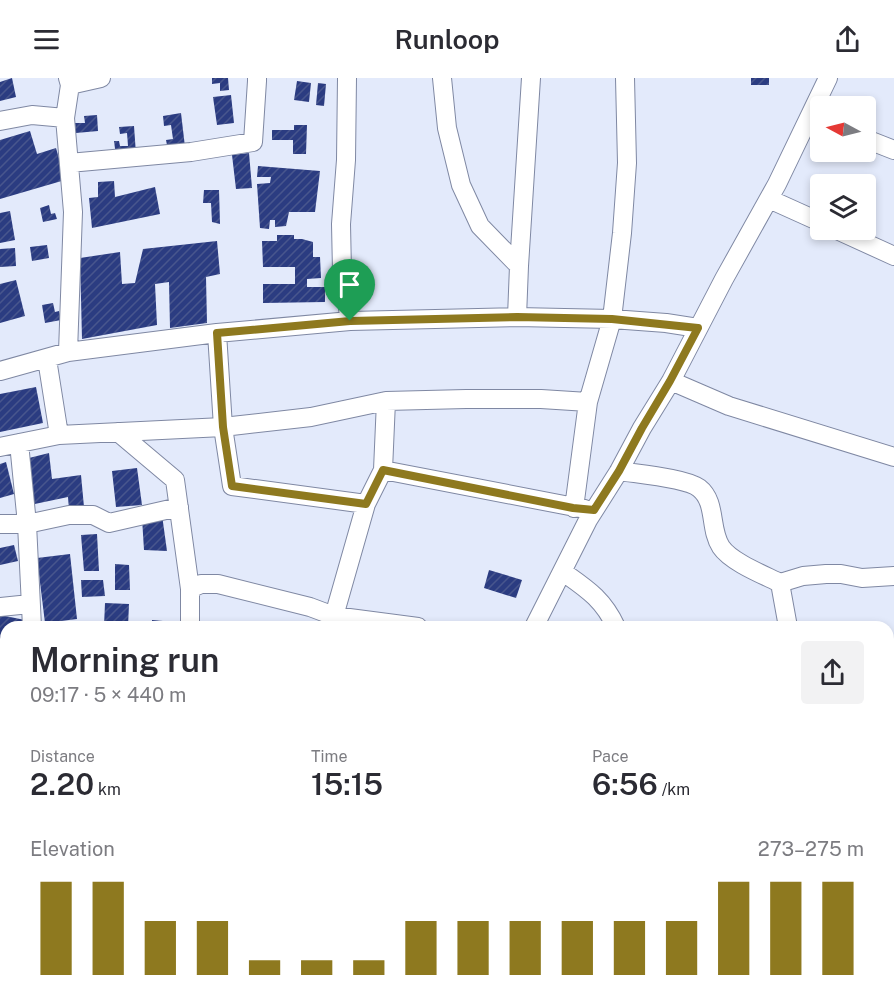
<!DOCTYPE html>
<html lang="en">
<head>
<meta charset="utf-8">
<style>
  body { margin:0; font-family:"Public Sans",sans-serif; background:#f2f2f3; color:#2b2b33; height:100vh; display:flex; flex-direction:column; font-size:22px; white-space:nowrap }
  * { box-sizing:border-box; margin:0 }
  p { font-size:20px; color:#7c7c81 }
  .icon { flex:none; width:33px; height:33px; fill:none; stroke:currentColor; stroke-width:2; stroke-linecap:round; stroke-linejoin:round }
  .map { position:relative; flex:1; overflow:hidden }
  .drawer { position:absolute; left:0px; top:543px; width:894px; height:384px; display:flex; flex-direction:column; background:#fff; border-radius:18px 18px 0 0; box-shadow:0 3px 9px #0003 }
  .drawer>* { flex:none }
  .needle { width:39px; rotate:277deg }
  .tools { position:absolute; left:810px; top:18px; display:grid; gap:12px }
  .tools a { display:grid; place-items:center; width:66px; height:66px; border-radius:6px; background:#fff; box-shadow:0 3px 9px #0003; font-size:30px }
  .pin { position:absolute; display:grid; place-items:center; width:51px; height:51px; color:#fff; margin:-62px -26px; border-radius:50% 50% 50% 0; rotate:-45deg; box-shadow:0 0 6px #0007 }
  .pin .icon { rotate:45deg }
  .round { display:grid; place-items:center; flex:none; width:63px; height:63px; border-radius:6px; background:#f2f2f3 }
  .overview { display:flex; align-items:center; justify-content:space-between; height:102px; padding:0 30px }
  h1 { font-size:33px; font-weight:600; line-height:45px }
  .figures { display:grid; grid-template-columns:repeat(3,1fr); gap:9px; height:102px; padding:6px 30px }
  .figures div { display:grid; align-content:center }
  .figures b { font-size:30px; font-weight:600 }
  .figures small { font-size:16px; font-weight:400 }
  .figures p { font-size:16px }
  .chart { height:168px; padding:12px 30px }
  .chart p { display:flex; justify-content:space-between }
  .chart svg { width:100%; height:108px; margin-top:6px; stroke:#8e791f; stroke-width:6 }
  header { display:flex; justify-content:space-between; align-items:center; height:78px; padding:0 30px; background:#fff; font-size:27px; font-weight:600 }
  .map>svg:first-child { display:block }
  .building { fill:url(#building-hatch) }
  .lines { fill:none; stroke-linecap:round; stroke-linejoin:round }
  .minor-casing { stroke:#7f88a3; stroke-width:20 }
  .minor { stroke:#fff; stroke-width:18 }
  .route-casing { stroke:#fff; stroke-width:12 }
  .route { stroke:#8e791f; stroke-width:8 }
</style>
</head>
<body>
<header><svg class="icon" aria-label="menu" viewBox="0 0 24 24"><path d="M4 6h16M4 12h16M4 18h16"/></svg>Runloop<svg class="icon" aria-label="share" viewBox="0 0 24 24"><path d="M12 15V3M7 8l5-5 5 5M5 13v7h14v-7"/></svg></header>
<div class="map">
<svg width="894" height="927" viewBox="0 0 894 927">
  <defs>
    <pattern id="building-hatch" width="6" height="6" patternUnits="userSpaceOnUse" patternTransform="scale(1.5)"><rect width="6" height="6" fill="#2b3c81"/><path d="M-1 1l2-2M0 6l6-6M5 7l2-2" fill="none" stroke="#48568d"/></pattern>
  </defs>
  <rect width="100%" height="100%" fill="#e3eafb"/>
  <!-- building -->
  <path class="building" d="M12,0L16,19L0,23V4Z
    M212,0H228L229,12L220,13V5L212,6Z
    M751,0H769V7H751Z
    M297,3L311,5L309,24L294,22Z
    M318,5L326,6L324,28L316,27Z
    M231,17L234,45L217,47L213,19Z
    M181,35L185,69L168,72L166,62L173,61L171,47L164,48L163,38Z
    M97,37L98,53L76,55L75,45H85L84,38Z
    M294,47H307L306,76H293V62H272V52H294Z
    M134,48L136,76L116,78L114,63H119L120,68H128L127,55L120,56L119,49Z
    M30,53L37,76L56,70L65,102L0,121V62Z
    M249,75L252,110L236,111L232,77Z
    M258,88L320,93L315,134H289L286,148L275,149V142H270L269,151L260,150L257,106L270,105L271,99H257Z
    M114,103L115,119L155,109L160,136L92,150L89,120L98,119V104Z
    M204,112H219L220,146L212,144L211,125H203Z
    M49,127L51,136L55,135L57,141L43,144L40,130Z
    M10,133L15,162L0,165V135Z
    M277,157H294V161H302L313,164V179H320L321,200L307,201V209H325V224L263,225V206H295V189H263L262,163H277Z
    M217,163L220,196L206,199L207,245L170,250L169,204L155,206L157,247L82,261L80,180L120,174L122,206L135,205L143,171Z
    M47,167L49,180L32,183L30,169Z
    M15,170L16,188L0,189V171Z
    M16,202L25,238L0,245V206Z
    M53,225L55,234L59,233L61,242L45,245L42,227Z
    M36,309L43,345L0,354V316Z
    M49,375L52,401L81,397L84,429L69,432L68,419L30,427L25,381Z
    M6,384L14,416L0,420V386Z
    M137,390L142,427L116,429L112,393Z
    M162,437L167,473L144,472L142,440Z
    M97,456L99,493H84L81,457Z
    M14,467L18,483L0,487V470Z
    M70,476L77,541L45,545L37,480Z
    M115,486L129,487L130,512H115Z
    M489,492L522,502L516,520L484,510Z
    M81,502H103L105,518L82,519Z
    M105,525L129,526L128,549L104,548Z
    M0,537L25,542L26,549H6V592H0Z
    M152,542L163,543V549H152Z
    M0,644H6V675L0,674Z
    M126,921H159V926L126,927Z"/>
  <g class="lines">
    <!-- minor casing -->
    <g class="minor-casing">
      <path id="minor" d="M347,0L346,82L341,146L342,193L350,243
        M442,0L447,50L461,107L480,148L519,188
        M70,7L101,0
        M0,43L32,37L65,40
        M866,61L894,72
        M69,85L191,74L253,64L257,3V0
        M769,121L820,144
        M837,152L894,178
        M517,239L519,188L531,0
        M217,255L223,349L232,408L366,426
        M68,274L73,134L65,40L70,7L68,0
        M47,281L59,357
        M0,293L68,274L217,255L350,243L517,239L612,241L666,245L698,250
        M671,303L729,328L894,379
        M118,354L175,402L190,511V549
        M19,365L27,446L32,549
        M0,369L59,357L223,349L311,339L386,323L466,321H541L588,324
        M383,392L585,431
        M619,393C637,396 686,400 699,410C717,424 709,451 721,469C731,484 764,497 780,505L803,498L826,496H841L862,500L894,498
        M574,430L588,324L612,241L622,155L627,85L625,0
        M0,446H27L69,437H93L109,445L179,429
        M563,494C587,511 603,521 616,549
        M780,505L788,549
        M190,511L201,506H218L310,529L334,538L418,549
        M0,529L30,526
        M334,549V538L366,426L383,392L386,323
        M534,549L588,442L619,393L642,350L671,303L724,201L777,106L828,0
        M0,684H6
        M888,768L894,766
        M0,824L6,825
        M888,851L894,847
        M101,921L102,927
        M681,921L682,927
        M888,921L889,927
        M383,927L384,921
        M581,927L594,921"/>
    </g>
    <!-- minor -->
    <use href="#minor" class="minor"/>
  </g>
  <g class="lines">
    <!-- route casing -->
    <g class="route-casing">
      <path id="route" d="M517,239L612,241L698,250L670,303L642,350L619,393L594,432L573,430L383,392L366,426L232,408L223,349L217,255L350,243Z"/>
    </g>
    <!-- route -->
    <use href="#route" class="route"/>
  </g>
</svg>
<div class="tools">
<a><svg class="needle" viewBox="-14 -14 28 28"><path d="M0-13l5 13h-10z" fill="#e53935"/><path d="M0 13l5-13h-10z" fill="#7c7c81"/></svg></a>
<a><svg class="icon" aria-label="layers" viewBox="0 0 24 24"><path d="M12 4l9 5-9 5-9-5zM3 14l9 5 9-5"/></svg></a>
</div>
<div class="pin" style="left:350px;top:243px;background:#1e9e55"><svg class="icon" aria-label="arrive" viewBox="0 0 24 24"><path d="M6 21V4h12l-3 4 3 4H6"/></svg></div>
<section class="drawer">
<div class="overview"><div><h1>Morning run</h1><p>09:17 · 5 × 440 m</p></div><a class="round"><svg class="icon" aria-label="share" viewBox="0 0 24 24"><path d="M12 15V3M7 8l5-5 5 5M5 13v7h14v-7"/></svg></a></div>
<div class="figures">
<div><p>Distance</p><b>2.20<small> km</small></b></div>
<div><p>Time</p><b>15:15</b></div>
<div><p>Pace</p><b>6:56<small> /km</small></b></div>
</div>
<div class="chart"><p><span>Elevation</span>273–275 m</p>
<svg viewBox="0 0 160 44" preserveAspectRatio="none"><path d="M5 44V6M15 44V6M25 44V22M35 44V22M45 44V38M55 44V38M65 44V38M75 44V22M85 44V22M95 44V22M105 44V22M115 44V22M125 44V22M135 44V6M145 44V6M155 44V6"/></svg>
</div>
</section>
</div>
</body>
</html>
